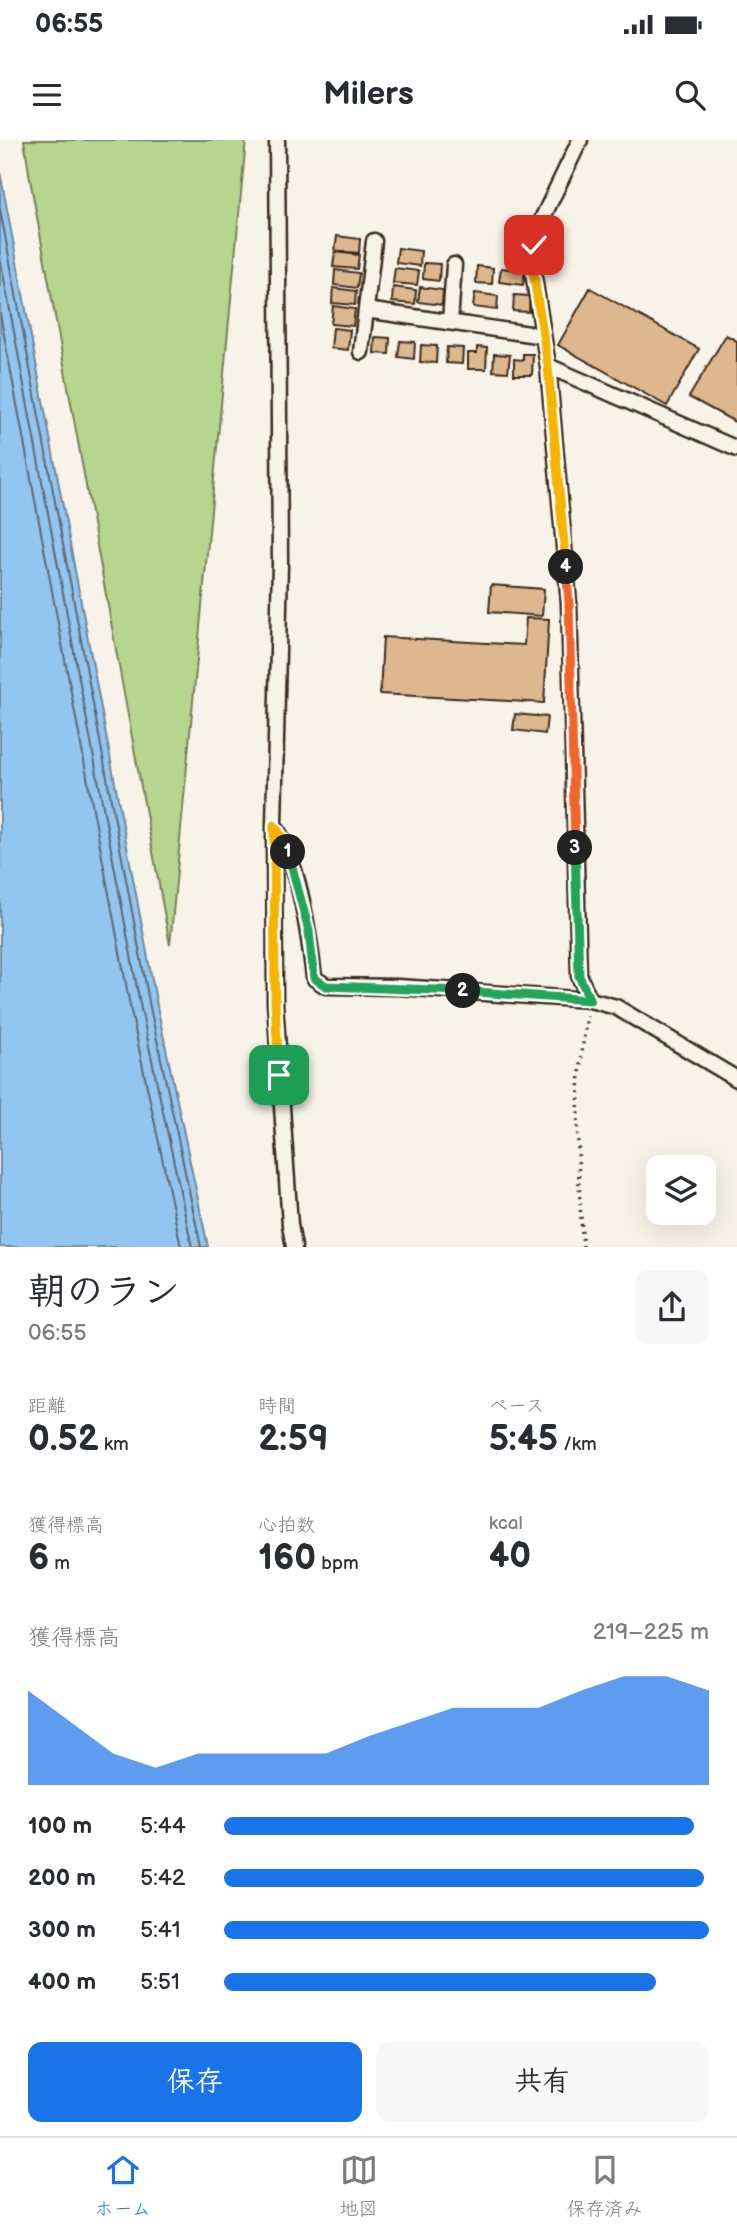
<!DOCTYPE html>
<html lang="ja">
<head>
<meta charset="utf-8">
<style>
  body { margin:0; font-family:"Balsamiq Sans","Klee One",sans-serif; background:#f7f7f7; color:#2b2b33; height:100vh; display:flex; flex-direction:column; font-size:26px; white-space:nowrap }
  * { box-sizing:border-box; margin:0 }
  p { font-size:23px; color:#7c7c81 }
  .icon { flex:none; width:38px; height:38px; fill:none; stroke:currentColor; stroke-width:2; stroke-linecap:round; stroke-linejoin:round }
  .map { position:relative; height:1107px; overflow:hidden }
  .details { display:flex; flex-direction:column; background:#fff; flex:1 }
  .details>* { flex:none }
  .tools { position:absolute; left:646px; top:1015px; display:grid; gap:14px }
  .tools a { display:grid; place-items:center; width:70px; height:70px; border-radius:14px; background:#fff; box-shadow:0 7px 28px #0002; font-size:35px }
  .pin { position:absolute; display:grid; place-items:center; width:60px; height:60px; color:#fff; margin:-30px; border-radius:14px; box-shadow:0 4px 10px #0006 }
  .km { position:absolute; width:35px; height:35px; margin:-18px; border-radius:50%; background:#222; color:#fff; font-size:19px; line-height:35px; text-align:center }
  .round { display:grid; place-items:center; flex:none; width:74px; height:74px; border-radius:14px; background:#f7f7f7 }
  .overview { display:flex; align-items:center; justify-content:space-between; height:119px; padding:0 28px }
  h1 { font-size:38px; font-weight:600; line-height:52px }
  .stats { display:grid; grid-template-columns:repeat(3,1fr); gap:10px; height:119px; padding:7px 28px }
  .stats div { display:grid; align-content:center }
  .stats b { font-size:35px; font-weight:600 }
  .stats small { font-size:19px; font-weight:400 }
  .stats p { font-size:19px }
  .chart { height:196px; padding:14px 28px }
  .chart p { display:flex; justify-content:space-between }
  .chart svg { width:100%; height:126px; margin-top:7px; fill:#1a73e8; opacity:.7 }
  .primary-button { display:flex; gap:14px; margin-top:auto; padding:14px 28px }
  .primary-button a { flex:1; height:80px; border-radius:14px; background:#1a73e8; color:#fff; font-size:28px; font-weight:600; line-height:80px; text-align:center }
  .primary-button a+a { background:#f7f7f7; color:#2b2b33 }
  ul { padding:0 28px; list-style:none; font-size:23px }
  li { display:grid; grid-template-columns:112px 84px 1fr; align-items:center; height:52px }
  li i { height:18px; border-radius:9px; background:#1a73e8 }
  .status { display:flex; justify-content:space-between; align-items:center; height:49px; padding:0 35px; background:#fff; direction:ltr }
  .status svg { height:19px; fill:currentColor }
  header { display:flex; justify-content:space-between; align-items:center; height:91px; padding:0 28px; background:#fff; font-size:32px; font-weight:600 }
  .dock { display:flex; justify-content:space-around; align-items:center; height:98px; border-top:2px solid #e1e1e2; background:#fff; font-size:19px; color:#7c7c81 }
  .dock a { display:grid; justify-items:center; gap:4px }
  .dock .selected { color:#1a73e8 }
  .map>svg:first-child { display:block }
  .green { fill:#b6d68f; stroke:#788056; stroke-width:2 }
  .water { fill:#92c6f0; stroke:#6f889c; stroke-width:2 }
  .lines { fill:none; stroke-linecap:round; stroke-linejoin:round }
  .shore { stroke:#5e6872; stroke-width:2 }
  .building { fill:#ddb88e; stroke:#3b2a1e; stroke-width:2 }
  .street-casing { stroke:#3b2a1e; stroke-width:19 }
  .path { stroke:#3b2a1e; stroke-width:3.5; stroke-dasharray:2 5; stroke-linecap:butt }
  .street { stroke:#f7f3e8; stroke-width:14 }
  .split-1-casing { stroke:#fff; stroke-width:14 }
  .split-2-casing { stroke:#fff; stroke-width:14 }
  .split-3-casing { stroke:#fff; stroke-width:14 }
  .split-4-casing { stroke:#fff; stroke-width:14 }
  .split-5-casing { stroke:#fff; stroke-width:14 }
  .split-1 { stroke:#f5b400; stroke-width:9 }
  .split-2 { stroke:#22a559; stroke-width:9 }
  .split-3 { stroke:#22a559; stroke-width:9 }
  .split-4 { stroke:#f0652b; stroke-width:9 }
  .split-5 { stroke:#f5b400; stroke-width:9 }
</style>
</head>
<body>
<div class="status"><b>06:55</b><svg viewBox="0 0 49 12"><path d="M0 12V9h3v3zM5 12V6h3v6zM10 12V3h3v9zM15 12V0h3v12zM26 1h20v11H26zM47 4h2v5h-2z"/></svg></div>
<header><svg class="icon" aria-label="menu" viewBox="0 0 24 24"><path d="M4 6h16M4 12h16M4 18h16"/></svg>Milers<svg class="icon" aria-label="search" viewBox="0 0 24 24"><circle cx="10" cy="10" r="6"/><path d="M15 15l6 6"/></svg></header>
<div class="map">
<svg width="737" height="1107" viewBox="0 0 737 1107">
  <rect width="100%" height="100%" fill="#f7f3e8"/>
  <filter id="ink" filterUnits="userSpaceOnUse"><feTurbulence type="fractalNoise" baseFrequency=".0143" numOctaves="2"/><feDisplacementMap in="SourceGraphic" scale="14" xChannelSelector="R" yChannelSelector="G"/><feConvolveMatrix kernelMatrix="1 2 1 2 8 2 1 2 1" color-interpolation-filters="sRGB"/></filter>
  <g filter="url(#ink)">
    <!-- green -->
    <path class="green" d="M24,0H246L170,805L30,39Z"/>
    <!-- water -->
    <path class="water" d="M0,32L157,866L208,1107H0Z"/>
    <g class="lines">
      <!-- shore -->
      <path class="shore" d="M0,69L150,867L201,1107
        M0,117L141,869L192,1107
        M0,174L131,871L181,1107"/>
    </g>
    <!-- building -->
    <path class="building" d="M337,96L360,99L359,113L335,111Z
      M398,108L421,111L420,126L396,123Z
      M335,112L359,115L357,129L333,127Z
      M424,123L440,124L439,141L423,139Z
      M477,126L493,128L492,144L476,143Z
      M395,128L419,131L417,145L393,143Z
      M501,128L525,131L523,145L499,142Z
      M335,130L359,133L357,148L334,145Z
      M393,147L416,150L415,164L392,162Z
      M420,147L443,150L442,165L418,162Z
      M333,148L356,151L355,165L332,163Z
      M590,148L699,209L667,266L558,205Z
      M475,153L498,156L497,170L473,167Z
      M514,155L530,156L529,172L513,171Z
      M333,166L355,169L353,186L331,184Z
      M333,188L350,190L348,210L331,208Z
      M726,195L737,201V283L689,257Z
      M375,197L390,198L389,214L374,213Z
      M400,201L415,202L414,219L398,217Z
      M421,205L437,206L436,223L420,222Z
      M447,207L463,208L462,224L446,223Z
      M477,207L487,208L486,229H468V213H477Z
      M494,214L510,215L508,232L493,231Z
      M523,214H533L532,235H514V219L523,220Z
      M491,445L544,449L542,476L489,472Z
      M526,478L549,479L544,563L380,554L383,497L524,505Z
      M515,574L547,577L545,594L513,590Z"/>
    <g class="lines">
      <!-- street casing -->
      <g class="street-casing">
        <path id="street" d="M277,0L280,423L274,685L275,863L290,1085L294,1107
          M580,0L543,77L535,105L533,131L548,226L569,463L579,836L590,860
          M366,170L543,196
          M450,182L454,125
          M361,212L374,101
          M548,226L737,309
          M274,685C299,721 309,793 314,838L326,846L398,847L590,860L616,867L737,939"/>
      </g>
      <!-- path -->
      <path class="path" d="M583,1107C577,1029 574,953 587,876"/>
      <!-- street -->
      <use href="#street" class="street"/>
    </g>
  </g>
  <g class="lines" filter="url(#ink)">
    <!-- split-1 casing -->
    <g class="split-1-casing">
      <path id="split-1" d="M279,935L275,863L274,685L285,701L288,712"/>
    </g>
    <!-- split-2 casing -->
    <g class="split-2-casing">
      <path id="split-2" d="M288,712L309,791L314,838L326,846L463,851"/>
    </g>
    <!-- split-3 casing -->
    <g class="split-3-casing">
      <path id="split-3" d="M463,851L590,860L579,836L575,708"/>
    </g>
    <!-- split-4 casing -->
    <g class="split-4-casing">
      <path id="split-4" d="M566,427L569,463L575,708"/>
    </g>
    <!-- split-5 casing -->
    <g class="split-5-casing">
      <path id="split-5" d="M534,105L533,131L548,226L566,427"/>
    </g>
    <!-- split-1 -->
    <use href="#split-1" class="split-1"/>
    <!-- split-2 -->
    <use href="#split-2" class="split-2"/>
    <!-- split-3 -->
    <use href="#split-3" class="split-3"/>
    <!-- split-4 -->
    <use href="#split-4" class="split-4"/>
    <!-- split-5 -->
    <use href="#split-5" class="split-5"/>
  </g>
</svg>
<div class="tools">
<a><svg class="icon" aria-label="layers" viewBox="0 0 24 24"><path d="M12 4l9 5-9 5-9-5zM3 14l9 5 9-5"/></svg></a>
</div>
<div class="pin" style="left:279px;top:935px;background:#1e9e55"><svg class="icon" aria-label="arrive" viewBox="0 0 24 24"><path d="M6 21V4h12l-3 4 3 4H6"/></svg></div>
<div class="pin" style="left:534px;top:105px;background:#d93025"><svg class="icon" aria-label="check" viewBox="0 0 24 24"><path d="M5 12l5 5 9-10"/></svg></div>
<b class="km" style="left:288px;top:712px">1</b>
<b class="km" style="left:463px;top:851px">2</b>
<b class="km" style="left:575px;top:708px">3</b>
<b class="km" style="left:566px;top:427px">4</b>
</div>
<section class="details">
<div class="overview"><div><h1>朝のラン</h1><p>06:55</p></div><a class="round"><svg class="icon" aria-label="share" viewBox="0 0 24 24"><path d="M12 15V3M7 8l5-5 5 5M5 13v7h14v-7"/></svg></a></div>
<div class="stats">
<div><p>距離</p><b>0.52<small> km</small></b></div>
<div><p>時間</p><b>2:59</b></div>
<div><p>ペース</p><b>5:45<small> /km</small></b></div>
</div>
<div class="stats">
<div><p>獲得標高</p><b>6<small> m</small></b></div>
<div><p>心拍数</p><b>160<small> bpm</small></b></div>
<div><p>kcal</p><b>40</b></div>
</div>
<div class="chart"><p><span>獲得標高</span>219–225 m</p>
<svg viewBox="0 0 160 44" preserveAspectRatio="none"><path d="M0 44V11L10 22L20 33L30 38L40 33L50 33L60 33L70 33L80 27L90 22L100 17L110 17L120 17L130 11L140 6L150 6L160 11V44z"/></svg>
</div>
<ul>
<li><b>100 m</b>5:44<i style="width:97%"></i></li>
<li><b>200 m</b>5:42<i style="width:99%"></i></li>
<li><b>300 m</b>5:41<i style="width:100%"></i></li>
<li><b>400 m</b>5:51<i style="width:89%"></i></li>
</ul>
<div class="primary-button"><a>保存</a><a>共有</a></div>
</section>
<nav class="dock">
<a class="selected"><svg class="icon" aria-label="home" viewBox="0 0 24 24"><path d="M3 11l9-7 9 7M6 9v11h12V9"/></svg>ホーム</a>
<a><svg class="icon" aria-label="map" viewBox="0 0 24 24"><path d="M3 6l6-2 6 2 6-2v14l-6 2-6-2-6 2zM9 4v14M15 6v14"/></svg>地図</a>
<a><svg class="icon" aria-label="saved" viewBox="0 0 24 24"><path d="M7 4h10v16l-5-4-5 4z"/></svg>保存済み</a>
</nav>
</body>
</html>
